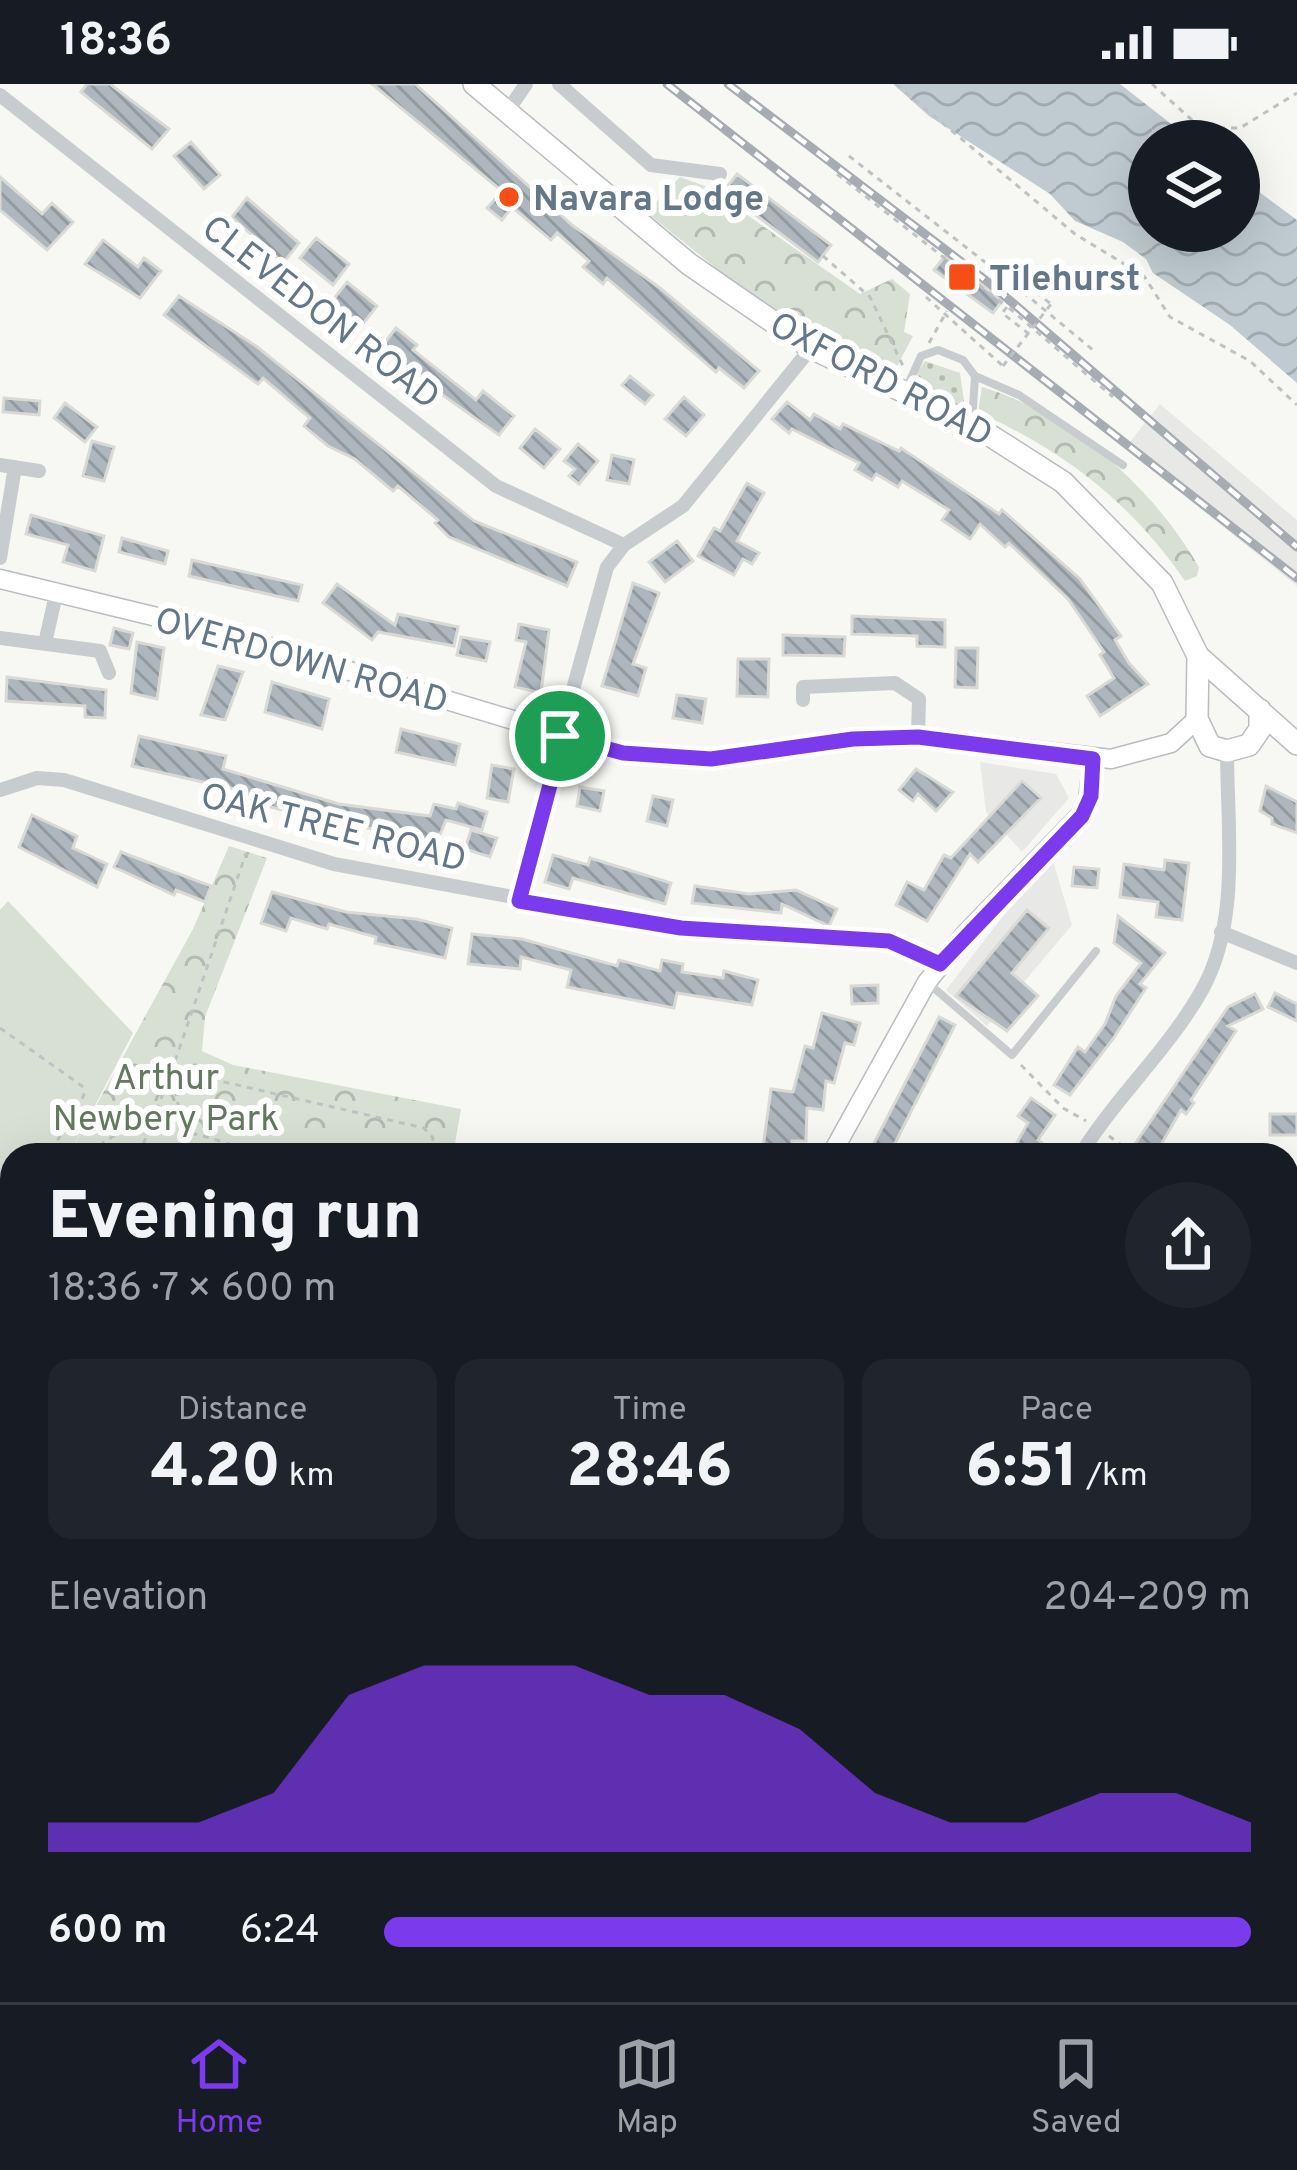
<!DOCTYPE html>
<html lang="en">
<head>
<meta charset="utf-8">
<style>
  body { margin:0; font-family:Overpass,sans-serif; background:#20242c; color:#f1f3f6; height:100vh; display:flex; flex-direction:column; font-size:45px; white-space:nowrap }
  * { box-sizing:border-box; margin:0 }
  p { font-size:39px; color:#9ea1a6 }
  .icon { flex:none; width:66px; height:66px; fill:none; stroke:currentColor; stroke-width:2; stroke-linecap:round; stroke-linejoin:round }
  .map { position:relative; flex:1; overflow:hidden }
  .sheet { position:absolute; left:0px; top:1059px; width:1299px; height:861px; display:flex; flex-direction:column; background:#171b24; border-radius:36px 36px 0 0; box-shadow:0 12px 48px #0002 }
  .sheet>* { flex:none }
  .fabs { position:absolute; left:1128px; top:36px; display:grid; gap:24px }
  .fabs a { display:grid; place-items:center; width:132px; height:132px; border-radius:50%; background:#171b24; box-shadow:0 12px 48px #0002; font-size:60px }
  .pin { position:absolute; display:grid; place-items:center; width:102px; height:102px; color:#fff; margin:-51px; border:6px solid #fff; border-radius:50%; box-shadow:0 3px 12px #0007 }
  .round { display:grid; place-items:center; flex:none; width:126px; height:126px; border-radius:63px; background:#20242c }
  .summary { display:flex; align-items:center; justify-content:space-between; height:204px; padding:0 48px }
  h1 { font-size:66px; font-weight:800; line-height:90px }
  .figures { display:grid; grid-template-columns:repeat(3,1fr); gap:18px; height:204px; padding:12px 48px }
  .figures div { display:grid; align-content:center; border-radius:24px; background:#20242c; text-align:center }
  .figures b { font-size:60px; font-weight:800 }
  .figures small { font-size:33px; font-weight:400 }
  .figures p { font-size:33px }
  .chart { height:336px; padding:24px 48px }
  .chart p { display:flex; justify-content:space-between }
  .chart svg { width:100%; height:216px; margin-top:12px; fill:#7c3aed; opacity:.7 }
  ul { padding:0 48px; list-style:none; font-size:39px }
  li { display:grid; grid-template-columns:192px 144px 1fr; align-items:center; height:90px }
  li i { height:30px; border-radius:15px; background:#7c3aed }
  .status { display:flex; justify-content:space-between; align-items:center; height:84px; padding:0 60px; background:#171b24; direction:ltr }
  .status svg { height:33px; fill:currentColor }
  .dock { display:flex; justify-content:space-around; align-items:center; height:168px; border-top:3px solid #363941; background:#171b24; font-size:33px; color:#9ea1a6 }
  .dock a { display:grid; justify-items:center; gap:6px }
  .dock .on { color:#7c3aed }
  .map>svg:first-child { display:block }
  .built { fill:#e8e9e7 }
  .grass { fill:url(#grass-dots) }
  .forest { fill:url(#forest-crowns) }
  .garden { fill:#d8e0d4 }
  .water { fill:url(#water-waves) }
  .building { fill:url(#building-back-hatch); stroke:#d9d9d6; stroke-width:3 }
  .lines { fill:none; stroke-linecap:round; stroke-linejoin:round }
  .secondary-casing { stroke:#b8bec2; stroke-width:21 }
  .primary-casing { stroke:#b9bdc1; stroke-width:24 }
  .path { stroke:#bfc2c4; stroke-width:3; stroke-dasharray:6 6; stroke-linecap:butt }
  .lane { stroke:#c9cccf; stroke-width:8 }
  .street { stroke:#c9cccf; stroke-width:14 }
  .secondary { stroke:#fff; stroke-width:18 }
  .primary { stroke:#fff; stroke-width:21 }
  .rail-casing { stroke:#a6acb2; stroke-width:9 }
  .rail { stroke:#fff; stroke-width:4.5; stroke-dasharray:14; stroke-linecap:butt }
  .path-bridge { stroke:#bfc2c4; stroke-width:3; stroke-dasharray:6 6; stroke-linecap:butt }
  .route-casing { stroke:#fff; stroke-width:24 }
  .route { stroke:#7c3aed; stroke-width:15 }
  .poi-dot { fill:#f54e16; stroke:#fff; stroke-width:4.5 }
  .labels { text-anchor:middle; stroke-width:12; stroke-linejoin:round; paint-order:stroke }
  .poi-label { font-size:36px; font-weight:bold; fill:#637788; stroke:#fff; text-anchor:start }
  .street-label { font-size:36px; fill:#637788; stroke:#fff }
  .park-label { font-size:36px; fill:#64795f; stroke:#fff }
</style>
</head>
<body>
<div class="status"><b>18:36</b><svg viewBox="0 0 49 12"><path d="M0 12V9h3v3zM5 12V6h3v6zM10 12V3h3v9zM15 12V0h3v12zM26 1h20v11H26zM47 4h2v5h-2z"/></svg></div>
<div class="map">
<svg width="1297" height="1918" viewBox="0 0 1297 1918">
  <defs>
    <pattern id="grass-dots" width="8" height="8" patternUnits="userSpaceOnUse" patternTransform="scale(3)"><rect width="8" height="8" fill="#d8e0d4"/><path d="M2 2h.1M6 6h.1" fill="none" stroke="#b3bab2" stroke-width="1.8" stroke-linecap="round"/></pattern>
    <pattern id="forest-crowns" width="20" height="18" patternUnits="userSpaceOnUse" patternTransform="scale(3)"><rect width="20" height="18" fill="#d8e0d4"/><path d="M2 6a3 3 0 1 1 6 0M12 15a3 3 0 1 1 6 0" fill="none" stroke="#b3bab2"/></pattern>
    <pattern id="water-waves" width="16" height="10" patternUnits="userSpaceOnUse" patternTransform="scale(3)"><rect width="16" height="10" fill="#bfcbd0"/><path d="M0 5q4-4 8 0t8 0" fill="none" stroke="#9faaaf"/></pattern>
    <pattern id="building-back-hatch" width="6" height="6" patternUnits="userSpaceOnUse" patternTransform="scale(3)"><rect width="6" height="6" fill="#aeb7bd"/><path d="M-1 5l2 2M0 0l6 6M5-1l2 2" fill="none" stroke="#919a9f"/></pattern>
  </defs>
  <rect width="100%" height="100%" fill="#f7f7f3"/>
  <!-- built -->
  <path class="built" d="M1160,320L1297,436V502L1125,364Z
    M980,678L1056,690L1069,714L1022,768L986,728Z
    M1051,770L1072,841L987,942L946,906Z"/>
  <!-- grass -->
  <path class="grass" d="M925,277L960,289L965,324L923,303L917,289Z"/>
  <!-- forest -->
  <path class="forest" d="M680,93L707,103L860,210L892,195L910,210L904,248L913,252L893,290L802,253L646,128Z
    M982,303C1072,330 1153,404 1199,483L1197,492L1185,497C1131,418 1065,368 978,328Z
    M229,762L267,774L205,933L202,967L233,981L461,1025L453,1071H69L193,845Z
    M12,1158V1809L0,1807V1168Z
    M1287,1479L1297,1495V1918H1004L1001,1908H1287Z
    M396,1908H510L519,1918H396Z"/>
  <!-- garden -->
  <path class="garden" d="M8,817L133,949L69,1071H12V1158L0,1168V826Z"/>
  <!-- water -->
  <path class="water" d="M893,0H1120L1193,57H1149V147H1239V93L1297,136V299L1230,241L1153,189L1146,175L1123,158L1075,137L1050,110L929,32Z"/>
  <!-- building -->
  <path class="building" d="M87,0H110L169,45L152,65L81,8Z
    M372,0H415L572,141L660,204L759,287L744,304L719,284L716,288L607,194L603,200L583,183L589,177L557,149L551,156L512,123L502,136L487,124L502,107Z
    M191,58L220,91L204,105L174,72Z
    M737,90L831,161L818,178L724,107Z
    M0,93L42,130L52,119L73,138L47,166L0,126Z
    M247,114L299,159L283,179L232,133Z
    M316,154L349,180L333,201L300,174Z
    M103,156L138,183L144,174L161,187L140,214L85,180Z
    M945,172L1002,217L993,229L934,186Z
    M347,198L377,222L359,245L329,221Z
    M179,212L256,262L474,437L577,478L567,502L449,453L435,439L438,436L398,402L393,407L355,375L328,362L304,342L310,334L263,294L258,300L164,231Z
    M396,244L417,261L413,266L476,316L483,307L514,332L499,351L379,266Z
    M630,292L653,311L645,320L622,301Z
    M684,313L704,331L686,352L665,335Z
    M4,314L40,317L39,331L3,328Z
    M787,318L810,336L814,330L840,345L843,340L899,367L901,364L999,430L1002,426L1080,495L1121,552L1115,556L1129,579L1148,600L1100,632L1087,612L1114,594L1100,571L1104,568L1068,515L1009,459L1005,463L980,440L970,455L942,436L949,426L902,397L898,403L876,390L872,396L855,386L859,379L792,345L789,349L772,335Z
    M65,319L97,343L85,358L54,334Z
    M535,345L560,365L544,384L520,364Z
    M92,357L114,363L104,397L83,392Z
    M578,360L598,377L579,400L569,392L575,385L564,377Z
    M612,371L634,376L629,400L607,396Z
    M747,399L764,409L737,457L759,469L752,480L743,475L734,491L698,472L714,444L720,447Z
    M31,431L104,452L95,487L63,478L68,461L26,450Z
    M122,454L168,467L165,480L119,468Z
    M677,457L693,477L665,498L649,478Z
    M192,476L302,501L298,517L189,492Z
    M633,499L659,509L633,580L646,584L638,612L602,602Z
    M337,500L395,541L398,530L458,543L454,562L378,548L372,556L323,519Z
    M852,532L945,536V563L917,562V552L852,550Z
    M519,540L549,546L541,609L515,603L526,558L516,556Z
    M114,544L133,549L129,565L110,561Z
    M783,551L845,553L844,572L783,571Z
    M461,553L490,558L486,577L457,571Z
    M137,558L164,564L157,615L131,609Z
    M956,564H978L977,604L955,603Z
    M738,575H769L768,613L737,612Z
    M218,582L243,588L225,636L201,631Z
    M7,593L106,606L105,634L85,633V622L6,617Z
    M272,598L329,615L322,645L265,628Z
    M677,611L706,615L702,639L673,634Z
    M401,645L460,660L455,681L396,668Z
    M139,652L226,672L223,685L339,720L430,732L434,720L456,725L458,719L487,728L482,746L446,736L437,758L298,730L232,713L234,705L132,682Z
    M492,681L514,685L508,718L487,714Z
    M916,685L953,708L936,727L918,710L913,717L899,706Z
    M1022,697L1041,714L978,778L970,770L927,837L896,821L907,798L924,806L944,771L951,774Z
    M1266,702L1297,718V749L1272,740V734L1260,727Z
    M580,703L604,707L600,727L577,722Z
    M653,712L673,716L667,742L647,737Z
    M32,731L77,752L73,764L107,780L97,803L19,763Z
    M471,746L497,754L490,773L465,765Z
    M121,768L211,802L205,818L176,806L174,811L114,783Z
    M553,771L588,781L590,774L671,799L665,820L573,794L569,805L545,798Z
    M1165,776L1189,779L1182,836L1156,833L1158,818L1120,813L1124,780L1164,786Z
    M1074,783L1099,785L1097,804L1072,802Z
    M695,802L749,810L796,806L837,825L829,842L782,820L781,829L692,819Z
    M272,808L346,828L416,835L452,844L445,874L375,859L376,853L329,840L327,845L291,834L286,847L261,839Z
    M1027,826L1049,844L1012,889L1038,912L1007,947L956,912Z
    M1118,832L1165,869L1140,900L1146,904L1113,955L1070,1011L1054,1001L1078,963L1085,968L1105,940L1116,912L1141,879L1114,859Z
    M472,850L522,855L617,882L619,876L660,887L662,876L683,880L682,888L723,894L724,887L758,896L752,921L677,909L674,924L567,903L571,886L521,873L520,885L468,880Z
    M878,901V919L852,920L851,902Z
    M1275,909L1297,920V937L1268,923Z
    M1255,910L1263,925L1228,942L1236,947L1191,1016L1194,1019L1186,1030L1181,1026L1155,1071L1133,1063L1228,923Z
    M822,929L860,939L854,961L845,959L834,999L826,997L823,1026L807,1024L806,1057H792L791,1071H762L771,1005L793,1008L805,962L813,964Z
    M939,933L955,941L889,1071H879L870,1067Z
    M1031,1014L1055,1031L1038,1056L1043,1060L1035,1071H1010L1028,1039L1018,1032Z
    M1270,1030H1297V1051H1270Z
    M0,1845H12V1869L0,1868Z"/>
  <g class="lines">
    <!-- secondary casing -->
    <g class="secondary-casing">
      <path id="secondary" d="M0,495L223,549L623,669L711,675L853,655L918,653L1111,675L1171,659L1197,635
        M831,1071L927,898L966,849L1087,724L1093,675
        M546,1918L548,1908"/>
    </g>
    <!-- primary casing -->
    <g class="primary-casing">
      <path id="primary" d="M474,0L689,180L811,264L972,340L1063,398L1162,499L1198,572L1297,660
        M1198,572L1197,635L1210,662L1227,667L1249,661L1260,645V626"/>
    </g>
    <!-- path -->
    <path class="path" d="M896,0L1075,150L1144,192L1170,233L1250,277L1297,321
      M1152,0L1201,44H1240L1297,9
      M849,72L1022,207L1026,200L1051,220
      M837,90L1007,223L1002,229L1029,250
      M823,172L870,213L903,282
      M1023,208L1093,266
      M926,213L1003,282
      M1009,224L1113,313
      M929,259L947,227
      M0,944L82,1002L84,1011L49,1071
      M1021,981L1063,1024L1086,1037
      M1109,1052L1135,1071
      M92,1071C128,1020 215,1055 261,1071
      M139,1071L172,986L424,1044L433,1054L430,1071
      M187,1071L172,986L246,769
      M0,1124L9,1132L12,1128
      M0,1212L12,1204
      M0,1249H12
      M0,1405L12,1381
      M0,1506L12,1498
      M0,1550L12,1570
      M0,1579L12,1572
      M1287,1588L1297,1597
      M0,1747L12,1739
      M1287,1891L1297,1911
      M490,1908L494,1918
      M1046,1908L1051,1918
      M1132,1908L1149,1918"/>
    <!-- lane -->
    <path class="lane" d="M907,303L921,272L938,266L963,276L975,292L1019,311L1123,381
      M972,339L975,292
      M928,899L1012,971L1096,867"/>
    <!-- street -->
    <path class="street" d="M559,0L651,81L720,90
      M0,11L496,402L624,461
      M507,28L526,0
      M0,381L39,387
      M0,474L15,383
      M0,554L100,567L109,589
      M45,559L57,506
      M803,616V603L895,599L919,615L918,653
      M560,652L607,483L624,461L683,422L811,264
      M0,706L37,694L64,696L334,780L681,844L888,857L941,880
      M519,817L554,686
      M1221,848L1297,879
      M1080,1071C1116,1013 1169,965 1202,906C1241,837 1227,743 1227,667
      M1287,1161L1297,1147
      M1287,1318L1297,1325
      M838,1908L841,1918
      M148,1918L149,1908"/>
    <!-- secondary -->
    <use href="#secondary" class="secondary"/>
    <!-- primary -->
    <use href="#primary" class="primary"/>
    <!-- rail casing -->
    <g class="rail-casing">
      <path id="rail" d="M667,0L1297,494
        M728,0L993,202L1297,463"/>
    </g>
    <!-- rail -->
    <use href="#rail" class="rail"/>
    <!-- path-bridge -->
    <path class="path-bridge" d="M1003,282L1051,220"/>
  </g>
  <g class="lines">
    <!-- route casing -->
    <g class="route-casing">
      <path id="route" d="M542,647L623,669L711,675L853,655L918,653L1093,675L1091,712L1082,732L940,880L889,857L681,844L519,817L554,686Z"/>
    </g>
    <!-- route -->
    <use href="#route" class="route"/>
  </g>
  <!-- markers -->
  <g class="poi-dot">
    <circle cx="509" cy="113" r="12"/>
    <rect x="947" y="178" width="30" height="30" rx="6"/>
  </g>
  <g class="labels">
    <!-- poi labels -->
    <g class="poi-label">
      <text x="533" y="126">Navara Lodge</text>
      <text x="989" y="206">Tilehurst</text>
    </g>
    <!-- street labels -->
    <g class="street-label">
      <text transform="translate(322 227) rotate(38)" y="13">CLEVEDON ROAD</text>
      <text transform="translate(882 294) rotate(28)" y="13">OXFORD ROAD</text>
      <text transform="translate(302 575) rotate(16)" y="13">OVERDOWN ROAD</text>
      <text transform="translate(334 742) rotate(14)" y="13">OAK TREE ROAD</text>
    </g>
    <!-- park labels -->
    <g class="park-label">
      <text x="166" y="1005">Arthur<tspan x="166" dy="41">Newbery Park</tspan></text>
    </g>
  </g>
</svg>
<div class="fabs">
<a><svg class="icon" aria-label="layers" viewBox="0 0 24 24"><path d="M12 4l9 5-9 5-9-5zM3 14l9 5 9-5"/></svg></a>
</div>
<div class="pin" style="left:560px;top:652px;background:#1e9e55"><svg class="icon" aria-label="arrive" viewBox="0 0 24 24"><path d="M6 21V4h12l-3 4 3 4H6"/></svg></div>
<section class="sheet">
<div class="summary"><div><h1>Evening run</h1><p>18:36 · 7 × 600 m</p></div><a class="round"><svg class="icon" aria-label="share" viewBox="0 0 24 24"><path d="M12 15V3M7 8l5-5 5 5M5 13v7h14v-7"/></svg></a></div>
<div class="figures">
<div><p>Distance</p><b>4.20<small> km</small></b></div>
<div><p>Time</p><b>28:46</b></div>
<div><p>Pace</p><b>6:51<small> /km</small></b></div>
</div>
<div class="chart"><p><span>Elevation</span>204–209 m</p>
<svg viewBox="0 0 160 44" preserveAspectRatio="none"><path d="M0 44V38L10 38L20 38L30 32L40 12L50 6L60 6L70 6L80 12L90 12L100 19L110 32L120 38L130 38L140 32L150 32L160 38V44z"/></svg>
</div>
<ul>
<li><b>600 m</b>6:24<i style="width:100%"></i></li>
</ul>
</section>
</div>
<nav class="dock">
<a class="on"><svg class="icon" aria-label="home" viewBox="0 0 24 24"><path d="M3 11l9-7 9 7M6 9v11h12V9"/></svg>Home</a>
<a><svg class="icon" aria-label="map" viewBox="0 0 24 24"><path d="M3 6l6-2 6 2 6-2v14l-6 2-6-2-6 2zM9 4v14M15 6v14"/></svg>Map</a>
<a><svg class="icon" aria-label="saved" viewBox="0 0 24 24"><path d="M7 4h10v16l-5-4-5 4z"/></svg>Saved</a>
</nav>
</body>
</html>
